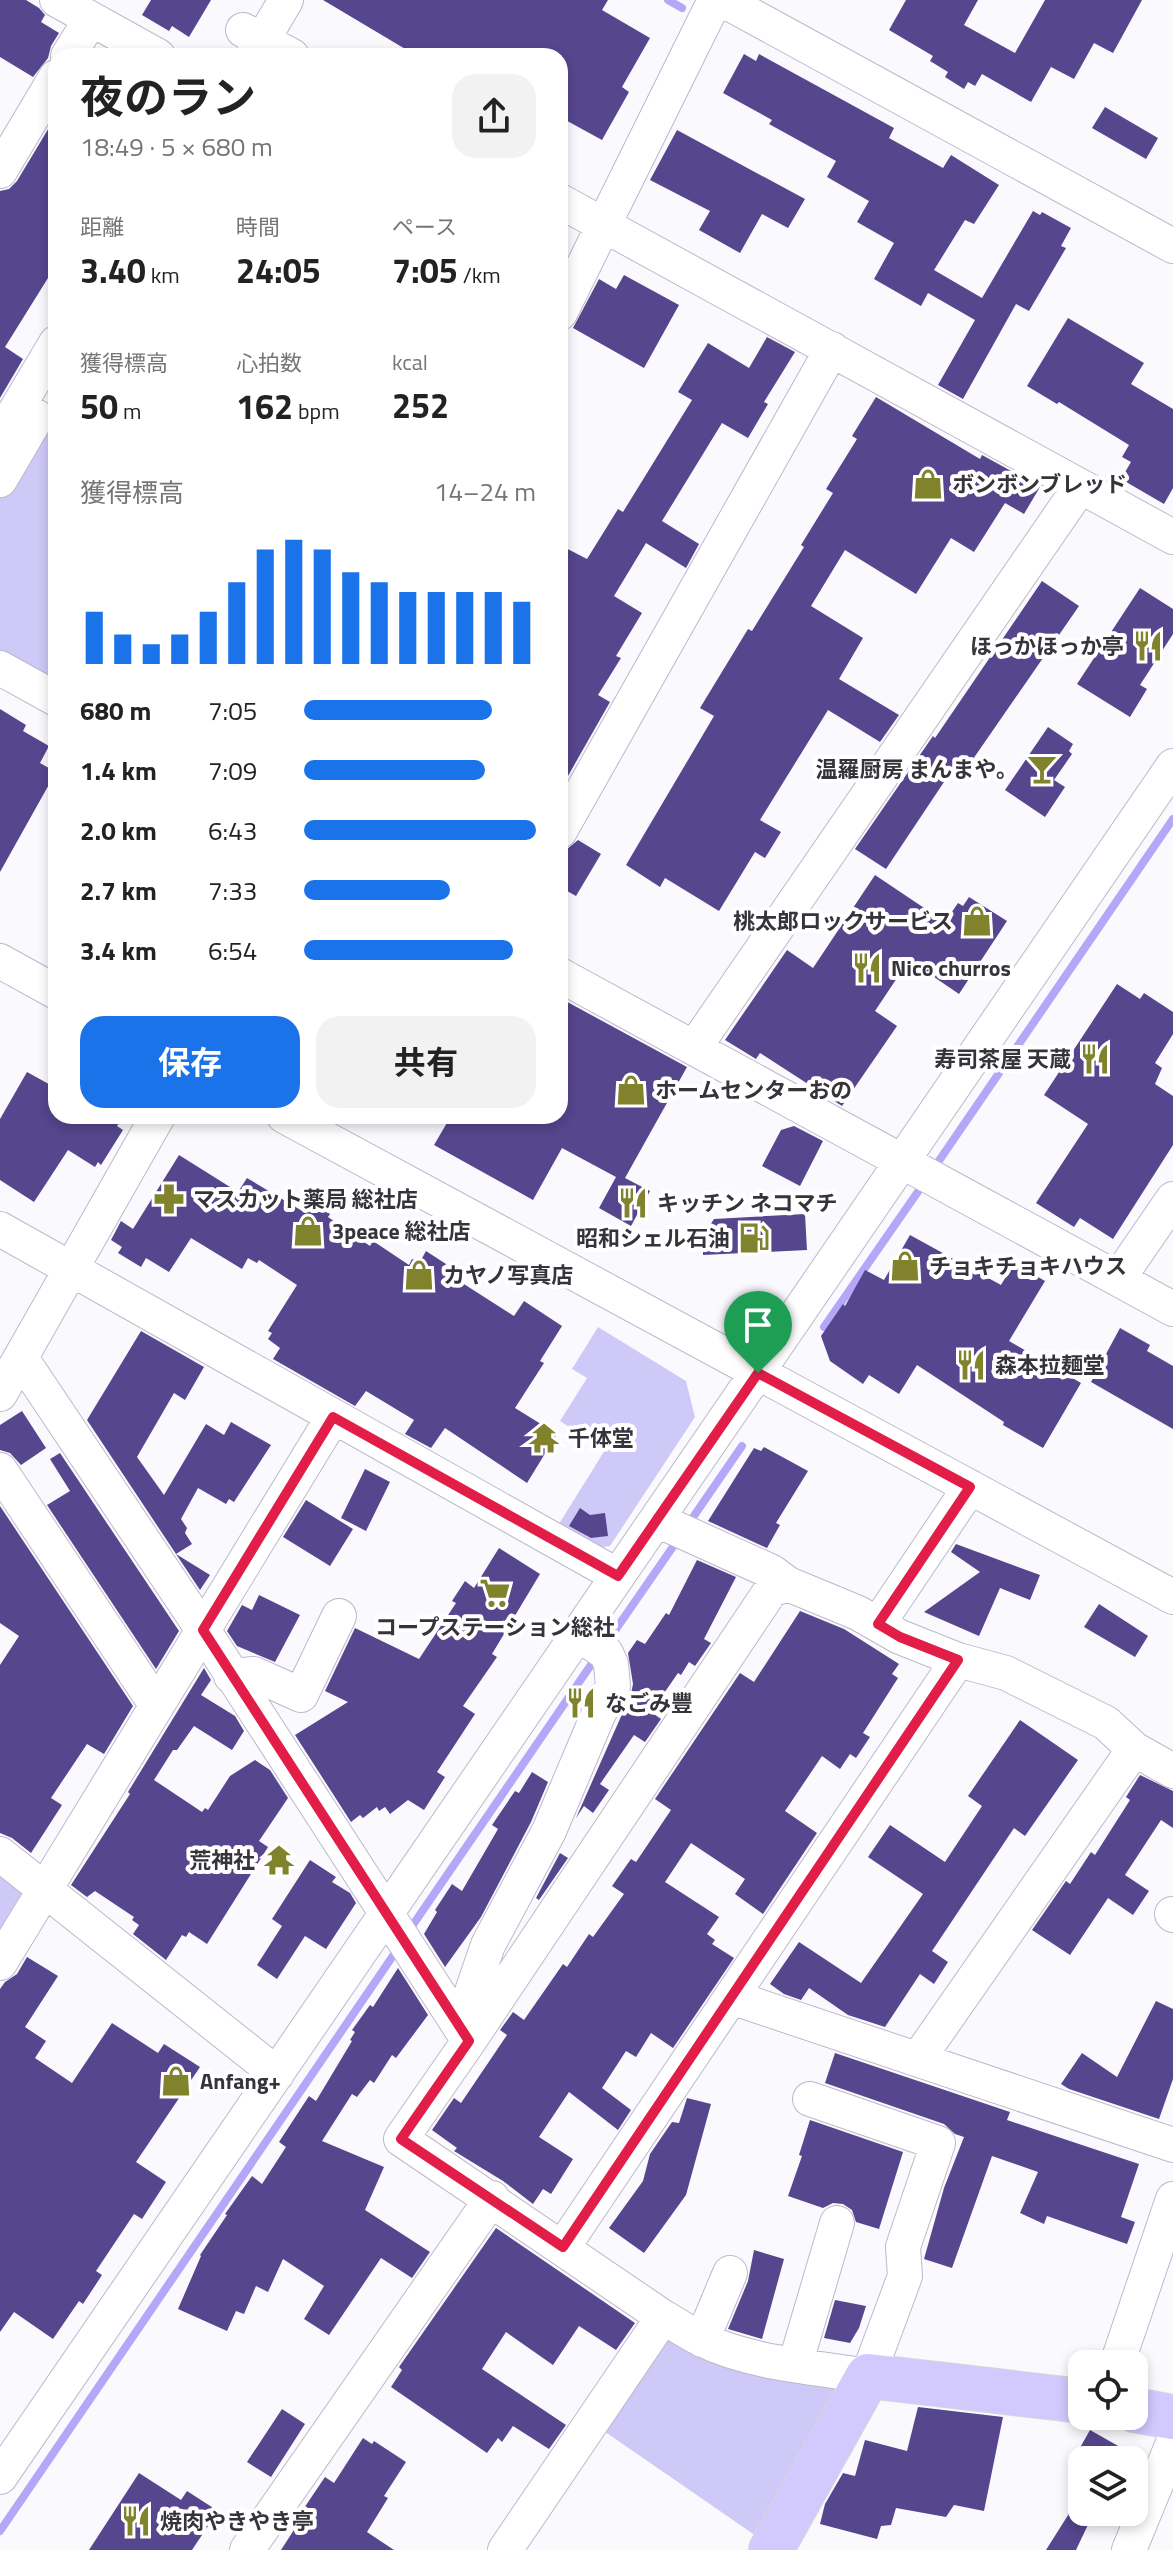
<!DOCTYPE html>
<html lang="ja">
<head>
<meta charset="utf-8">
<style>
  body { margin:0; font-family:"Titillium Web","Noto Sans JP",sans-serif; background:#f2f2f2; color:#222; height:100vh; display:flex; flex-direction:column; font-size:30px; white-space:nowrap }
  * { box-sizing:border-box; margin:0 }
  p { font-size:26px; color:#767676 }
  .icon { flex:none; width:44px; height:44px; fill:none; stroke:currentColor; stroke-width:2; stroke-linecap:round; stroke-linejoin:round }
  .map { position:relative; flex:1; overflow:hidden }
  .panel { position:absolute; left:48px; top:48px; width:520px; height:1076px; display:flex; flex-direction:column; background:#fff; border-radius:24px; box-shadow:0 4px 12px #0003 }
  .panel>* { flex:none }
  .fabs { position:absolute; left:1068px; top:2350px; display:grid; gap:16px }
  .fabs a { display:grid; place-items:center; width:80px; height:80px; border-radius:16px; background:#fff; box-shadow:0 4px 12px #0003; font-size:40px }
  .pin { position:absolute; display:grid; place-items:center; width:68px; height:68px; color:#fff; margin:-82px -34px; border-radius:50% 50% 50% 0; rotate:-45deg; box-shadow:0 0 8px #0007 }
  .pin .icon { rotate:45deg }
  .round { display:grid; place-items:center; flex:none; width:84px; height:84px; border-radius:24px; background:#f2f2f2 }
  .head { display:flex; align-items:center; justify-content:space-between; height:136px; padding:0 32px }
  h1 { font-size:44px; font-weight:700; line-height:60px }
  .stats { display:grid; grid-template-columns:repeat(3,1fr); gap:12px; height:136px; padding:8px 32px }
  .stats div { display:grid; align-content:center }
  .stats b { font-size:34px; font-weight:700 }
  .stats small { font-size:22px; font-weight:400 }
  .stats p { font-size:22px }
  .chart { height:224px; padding:16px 32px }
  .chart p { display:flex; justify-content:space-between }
  .chart svg { width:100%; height:144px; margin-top:8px; stroke:#1a73e8; stroke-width:6 }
  .action { display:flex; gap:16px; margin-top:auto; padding:16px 32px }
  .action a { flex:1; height:92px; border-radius:24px; background:#1a73e8; color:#fff; font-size:32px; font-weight:700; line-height:92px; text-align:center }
  .action a+a { background:#f2f2f2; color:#222 }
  ul { padding:0 32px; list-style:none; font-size:26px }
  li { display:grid; grid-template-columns:128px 96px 1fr; align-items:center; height:60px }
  li i { height:20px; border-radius:10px; background:#1a73e8 }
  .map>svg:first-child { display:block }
  .green { fill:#cfc9f8 }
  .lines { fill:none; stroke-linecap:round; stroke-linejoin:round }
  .stream { stroke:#b4a7f8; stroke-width:8 }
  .building { fill:#55468e }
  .minor-casing { stroke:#bbb9cb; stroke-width:36 }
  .major-casing { stroke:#d7d6d8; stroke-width:46 }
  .minor { stroke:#fff; stroke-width:34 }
  .major { stroke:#d2c9ff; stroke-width:44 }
  .route-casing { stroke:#fff; stroke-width:16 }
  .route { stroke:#e11d48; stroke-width:10 }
  .labels { text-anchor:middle; stroke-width:8; stroke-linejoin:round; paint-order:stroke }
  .poi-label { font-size:22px; font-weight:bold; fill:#35343b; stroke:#fff; text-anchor:start }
</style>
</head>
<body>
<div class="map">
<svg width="1173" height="2550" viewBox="0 0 1173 2550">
  <rect width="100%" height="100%" fill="#fafafe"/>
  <!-- green -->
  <path class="green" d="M54,407L56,408V687L0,657V496Z
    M598,1327L686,1381L695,1417L610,1546L592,1549L557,1527L605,1450L560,1421L587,1378L572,1369Z
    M0,1867L20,1883L23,1900L0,1936Z
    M676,2338L838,2385L759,2538L601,2429L659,2342Z"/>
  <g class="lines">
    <!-- stream -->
    <path class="stream" d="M668,0L682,8
      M934,1168L1173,819
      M824,1327L924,1183
      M687,1526L742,1446
      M605,1645L679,1538
      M408,1932L597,1656
      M0,2531L399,1947"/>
  </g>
  <!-- building -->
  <path class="building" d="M0,0H26L39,8L45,15L41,22L59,33L51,46L48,58L33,77L0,57Z
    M151,0H211L189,37L172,26L169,31L142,15Z
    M323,0H608L602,10L650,38L622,87L629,92L602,140L560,117V56H417Z
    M906,0H978L964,25L1015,53L1045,0H1142L1113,53L1094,43L1074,79L1051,67L1031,102L982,74L975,86L968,82L964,89L945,77L948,72L930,61L933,56L889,30Z
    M744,54L756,61L759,54L894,128L889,138L943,168L951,155L999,185L974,224L965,220L934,270L982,298L1033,211L1040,215L1042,212L1071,228L1061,246L1066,248L1029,311L1016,304L963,399L938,385L975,320L928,293L921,306L874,279L894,243L857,222L869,201L827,177L836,161L769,124L772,120L723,93Z
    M1105,107L1158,138L1146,159L1092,128Z
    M56,116V283L48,278L5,347L23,359L0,398V191L9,189L17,181Z
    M677,130L805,199L788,228L762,214L740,253L699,230L710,211L650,180Z
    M624,275L679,305L644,368L573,328L599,279L616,289Z
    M1068,318L1144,363L1131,384L1173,409V488L1164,504L1121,479L1131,462L1122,457L1129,445L1059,402L1057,404L1027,386Z
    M767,337L795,352L764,402L768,404L748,438L722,423L662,521L699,544L686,568L646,543L614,596L642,613L616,656L621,658L598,695L610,702L560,790V545L587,559L618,509L623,512L692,400L678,392L708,343L749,368Z
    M876,397L980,459L982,455L1040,487L1024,514L1005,503L974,552L951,538L916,594L845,550L811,606L863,638L839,679L899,715L880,742L828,710L760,820L781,832L765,858L755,852L719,911L665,878L660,887L626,865L714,716L700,708L748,629L752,631L804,547L801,545L833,493L826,489L857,439L852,436Z
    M1042,581L1079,606L971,762L962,755L886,869L855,849L933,736L935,738Z
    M1140,588L1173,609V634L1140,685L1147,689L1130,717L1077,684Z
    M0,709L26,725L23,731L49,746L40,763L56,772L0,872Z
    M1048,727L1073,744L1069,751L1072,754L1054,780L1065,787L1045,817L1005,790Z
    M578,840L601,854L576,896L560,887V855Z
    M875,875L945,922L958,903L963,906L969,897L1007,921L959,994L909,960L875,1011L897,1026L842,1106L760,1053L756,1059L725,1040L787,950L813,968Z
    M1117,984L1140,999L1144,993L1173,1012V1034L1155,1063L1162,1068L1155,1084L1173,1096V1145L1113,1239L1080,1218L1074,1227L1036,1203L1088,1124L1044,1095Z
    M560,998L687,1067L625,1178L650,1191L631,1226L599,1208L616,1177L562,1148L533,1200L434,1145L451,1116H560Z
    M27,1072L56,1088V1116H124L117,1126L123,1130L101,1165L98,1162L95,1167L68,1150L34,1202L0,1180V1119Z
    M794,1126L823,1141L800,1186L762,1166L781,1130Z
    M179,1155L238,1192L247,1178L304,1212L311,1201L330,1214L328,1217L370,1246L373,1241L409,1265L412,1259L420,1262L426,1251L446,1264L442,1270L514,1316L524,1301L562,1326L540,1361L544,1363L515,1408L557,1434L527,1483L445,1428L431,1448L405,1434L414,1420L366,1391L355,1406L273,1359L280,1348L268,1339L272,1333L268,1331L297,1285L259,1260L257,1263L248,1258L242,1269L191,1238L169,1272L146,1258L141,1267L118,1253L122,1247L111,1240L121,1221L133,1229Z
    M805,1214L807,1250L703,1255V1236L714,1219Z
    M910,1235L1001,1285L1014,1263L1045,1281L1009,1341L1081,1383L1043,1448L1003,1425L1004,1422L917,1365L899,1394L869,1375L863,1384L830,1361L821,1336L843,1304L845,1306L865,1270L884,1280Z
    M1120,1328L1150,1345L1147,1351L1173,1366V1429L1091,1382Z
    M141,1331L204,1367L185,1400L174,1393L137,1457L164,1495L206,1424L224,1435L231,1422L271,1445L234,1502L229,1499L226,1504L198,1488L181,1519L187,1528L185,1533L192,1544L176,1554L87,1420Z
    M22,1411L46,1448L21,1465L10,1453L0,1450V1425Z
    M764,1447L808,1471L776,1523L780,1525L767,1548L708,1521L754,1448L761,1451Z
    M60,1453L179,1631L156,1669L47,1505L70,1491L50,1459Z
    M365,1469L390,1482L366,1531L341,1518Z
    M306,1500L353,1529L330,1566L283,1537Z
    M0,1506L133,1706L104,1754L87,1744L51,1798L62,1805L31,1853L12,1838L0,1833V1665L19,1636L0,1623Z
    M580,1508L590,1515L605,1513L608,1536L591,1538L569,1526Z
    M956,1544L1040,1575L1030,1600L1000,1588L979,1636L924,1612L980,1572L951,1552Z
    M499,1548L540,1574L492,1654L497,1657L463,1706L475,1714L437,1772L445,1777L424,1810L408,1800L390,1814L385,1807L379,1811L377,1807L363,1818L360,1815L351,1822L295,1735L348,1702L325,1691L355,1628L419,1659L456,1603L452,1601L465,1581L474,1588Z
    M176,1554L210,1575L200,1590Z
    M697,1560L736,1577L704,1639L711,1643L695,1666L689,1662L681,1675L678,1673L651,1712L661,1719L645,1742L634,1735L600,1784L609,1790L593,1813L584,1806L576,1818L631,1694L633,1684L628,1653L637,1640L645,1644L666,1613L669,1615Z
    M259,1595L300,1615L275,1662L237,1646L227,1631L242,1605L252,1610Z
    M1099,1604L1148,1636L1135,1657L1084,1627Z
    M800,1611L844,1629L899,1664L892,1674L898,1678L863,1733L870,1737L856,1758L850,1754L840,1769L822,1756L785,1811L817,1833L763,1914L735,1894L745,1879L691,1843L665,1882L719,1917L707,1934L715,1940L712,1944L734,1958L673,2048L651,2033L636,2057L626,2051L602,2088L631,2110L618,2130L569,2092L539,2137L573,2159L551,2194L543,2189L533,2204L503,2181L454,2151L457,2148L432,2130L454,2098L461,2103L507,2035L500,2030L513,2012L524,2020L563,1964L567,1967L589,1934L593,1937L624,1894L612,1886L631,1859L636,1862L671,1810L655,1799L740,1673L754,1682Z
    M204,1668L211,1680L201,1695L235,1716L244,1731L232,1750L194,1726L177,1750H173L154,1780L202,1812L205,1808L208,1810L230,1776L255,1760L270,1770L288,1798L259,1841L268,1847L207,1944L189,1932L186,1937L182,1935L166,1960L133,1934L139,1925L132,1920L134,1917L95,1891L87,1897L71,1885L130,1794L128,1792Z
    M1020,1720L1078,1760L1025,1836L1014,1828L932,1951L948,1962L934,1984L920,1974L885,2027L848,2015L809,1988L801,2000L784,1994L770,1984L799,1942L861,1983L923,1894L868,1857L890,1825L945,1862L982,1806L968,1796Z
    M532,1772L548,1782L531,1822L481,1917L445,1967L424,1934L437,1912L435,1910L452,1884L462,1891L498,1829L492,1825L515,1791L519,1793Z
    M1140,1775L1173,1791V1828L1161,1820L1125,1875L1149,1891L1133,1915L1108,1898L1070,1955L1032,1930L1066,1881L1070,1884L1091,1852L1095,1855L1130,1800L1126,1797Z
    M560,1853L568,1858L539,1900L536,1898Z
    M310,1860L336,1877L332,1882L350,1893L356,1903L326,1949L305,1936L277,1979L257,1965L282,1926L272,1919Z
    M27,1957L58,1976L25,2027L46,2041L35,2058L72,2083L112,2023L158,2053L164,2044L200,2067L136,2162L166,2182L142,2219L134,2214L96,2271L102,2275L83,2304L79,2301L53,2339L14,2312L0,2332V1989L5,1982L17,1974Z
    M398,1968L428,2015L396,2058L392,2055L374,2083L370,2080L357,2097L352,2094L322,2141L384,2167L365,2210L430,2252L412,2278L381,2258L329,2335L304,2319L324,2286L283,2259L268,2292L256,2286L244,2314L236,2311L227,2331L178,2309L201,2256L200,2255L227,2215L225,2214L252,2176L262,2184L286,2147L279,2142L309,2096L316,2101L352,2041L350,2040L355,2032L352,2030L370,2005L373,2007Z
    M1156,2001L1173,2009V2079L1159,2119L1069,2089L1061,2084L1082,2053L1117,2077Z
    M835,2053L1010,2112L1007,2120L1139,2164L1121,2217L1135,2222L1127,2244L1047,2216L1044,2224L1020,2213L1038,2172L992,2156L952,2268L924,2259L944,2188L964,2137L955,2134L944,2124L825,2083Z
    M687,2098L711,2104L686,2195L644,2253L609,2228L643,2181L650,2154L672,2122L679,2123Z
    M810,2120L903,2152L879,2229L856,2222L852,2210L843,2204L833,2203L823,2208L788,2196L802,2156L799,2155Z
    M496,2228L635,2323L616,2350L579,2326L553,2365L506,2332L482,2369L566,2425L549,2449L513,2426L502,2442L498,2438L487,2453L391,2387L402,2370L399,2367Z
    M754,2250L784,2259L762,2339L728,2329L748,2281Z
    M835,2300L866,2306L859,2328L850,2343L824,2338Z
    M918,2407L1003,2417L984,2511L954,2505L946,2517L896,2508L891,2525L881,2526L877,2539L820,2524L825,2504L843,2473L855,2476L865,2440L907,2451Z
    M282,2409L305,2424L271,2477L247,2462Z
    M1090,2430L1143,2460H1073Z
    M363,2438L372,2444L374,2441L406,2462L384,2496L388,2498L367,2532L394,2550H281L303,2516L300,2514L325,2477L334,2483Z
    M139,2473L181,2500L187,2491L218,2511L192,2550H89Z
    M1070,2512H1094L1076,2550H1046Z"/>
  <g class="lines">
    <!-- minor casing -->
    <g class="minor-casing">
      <path id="minor" d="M57,0L158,56
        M723,0L1173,246
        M243,30L292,56
        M68,56L91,19
        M253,56L286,0
        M0,171L56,77
        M560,201L1173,537
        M560,313L715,0
        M0,437L56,343
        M0,480L37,417
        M0,668L56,699
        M560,831L832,349
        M0,961L56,992
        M560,975L1173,1309
        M694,1048L1080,487
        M284,1116L1173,1597
        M0,1229L618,1576
        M1118,1279L1173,1199
        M21,1358L203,1630L469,2041L401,2139L663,2317C676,2324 688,2333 701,2339C752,2364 814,2367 868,2376L905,2276L903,2247L938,2143L810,2099
        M0,1394L158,1116
        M0,1470L157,1706
        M657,1520L772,1572L788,1584
        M878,1624L970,1487
        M231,1676L254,1674L301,1695L339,1616
        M0,1854L277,2074
        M1172,1914L1173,1915
        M0,1963L333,1417
        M731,1997L1173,2145
        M469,2040L467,2006L488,1945L549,1831L598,1715L613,1686L611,1664L606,1653L579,1634
        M469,2041L771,1590L788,1584L858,1613L900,1637L958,1660L1006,1673L1106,1723L1134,1749L1173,1771
        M918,2059L1134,1749
        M563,2247L958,1660
        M702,2340L730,2273
        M1117,2364L1173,2199
        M795,2365L837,2223
        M0,2477L1173,766
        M247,2550L492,2198
        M505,2550L663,2317
        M1129,2550L1173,2443"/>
    </g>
    <!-- major casing -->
    <g class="major-casing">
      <path id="major" d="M1134,2410L1173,2417
        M771,2550L868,2376L1082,2401"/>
    </g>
    <!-- minor -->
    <use href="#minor" class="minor"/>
    <!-- major -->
    <use href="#major" class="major"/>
  </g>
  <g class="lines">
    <!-- route casing -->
    <g class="route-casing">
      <path id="route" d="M758,1373L970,1487L878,1624L900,1637L958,1660L563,2247L401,2139L469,2041L203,1630L333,1417L618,1576Z"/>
    </g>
    <!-- route -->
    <use href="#route" class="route"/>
  </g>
  <!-- icons -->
  <defs>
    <g id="shop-bare" transform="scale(2.4)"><path d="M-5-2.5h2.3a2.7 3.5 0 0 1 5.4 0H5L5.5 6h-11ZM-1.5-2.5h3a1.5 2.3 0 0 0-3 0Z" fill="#80822c" stroke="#fff" stroke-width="2.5" paint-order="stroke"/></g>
    <g id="restaurant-bare" transform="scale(2.4)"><path d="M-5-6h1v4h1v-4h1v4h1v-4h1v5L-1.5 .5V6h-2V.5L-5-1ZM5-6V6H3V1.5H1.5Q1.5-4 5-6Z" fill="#80822c" stroke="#fff" stroke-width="2.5" paint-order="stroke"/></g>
    <g id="bar-bare" transform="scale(2.4)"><path d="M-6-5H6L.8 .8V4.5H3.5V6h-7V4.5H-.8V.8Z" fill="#80822c" stroke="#fff" stroke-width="2.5" paint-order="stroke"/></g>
    <g id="pharmacy-bare" transform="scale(2.4)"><path d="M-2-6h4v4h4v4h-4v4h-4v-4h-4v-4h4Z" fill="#80822c" stroke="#fff" stroke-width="2.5" paint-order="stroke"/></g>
    <g id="fuel-bare" transform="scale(2.4)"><path d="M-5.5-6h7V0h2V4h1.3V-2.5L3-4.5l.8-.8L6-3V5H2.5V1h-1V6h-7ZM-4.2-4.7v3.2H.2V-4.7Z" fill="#80822c" stroke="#fff" stroke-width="2.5" paint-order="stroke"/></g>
    <g id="temple-bare" transform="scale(2.4)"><path d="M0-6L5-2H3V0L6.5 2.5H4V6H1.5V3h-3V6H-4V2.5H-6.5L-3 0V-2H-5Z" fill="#80822c" stroke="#fff" stroke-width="2.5" paint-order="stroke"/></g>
    <g id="supermarket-bare" transform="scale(2.4)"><path d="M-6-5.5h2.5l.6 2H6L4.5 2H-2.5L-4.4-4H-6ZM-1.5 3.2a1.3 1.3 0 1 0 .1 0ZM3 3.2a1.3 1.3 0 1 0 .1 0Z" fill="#80822c" stroke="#fff" stroke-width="2.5" paint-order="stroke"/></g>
  </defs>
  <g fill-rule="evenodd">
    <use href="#shop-bare" x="928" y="484"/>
    <use href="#restaurant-bare" x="1148" y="646"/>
    <use href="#bar-bare" x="1042" y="769"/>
    <use href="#shop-bare" x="977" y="921"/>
    <use href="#restaurant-bare" x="867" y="968"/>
    <use href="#restaurant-bare" x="1095" y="1059"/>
    <use href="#shop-bare" x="631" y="1090"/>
    <use href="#pharmacy-bare" x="169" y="1199"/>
    <use href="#restaurant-bare" x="633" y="1203"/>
    <use href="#shop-bare" x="308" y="1231"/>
    <use href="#fuel-bare" x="754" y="1238"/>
    <use href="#shop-bare" x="905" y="1266"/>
    <use href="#shop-bare" x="419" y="1275"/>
    <use href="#restaurant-bare" x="971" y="1365"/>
    <use href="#temple-bare" x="544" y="1438"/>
    <use href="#supermarket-bare" x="495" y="1593"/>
    <use href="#restaurant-bare" x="581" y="1703"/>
    <use href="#temple-bare" x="279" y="1860"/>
    <use href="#shop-bare" x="176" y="2081"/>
    <use href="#restaurant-bare" x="136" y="2521"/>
  </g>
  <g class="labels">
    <!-- poi labels -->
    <g class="poi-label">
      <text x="952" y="492">ボンボンブレッド</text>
      <text x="1124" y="654" text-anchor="end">ほっかほっか亭</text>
      <text x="1018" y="777" text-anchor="end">温羅厨房 まんまや。</text>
      <text x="953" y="929" text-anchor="end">桃太郎ロックサービス</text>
      <text x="891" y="976">Nico churros</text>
      <text x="1071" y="1067" text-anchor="end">寿司茶屋 天蔵</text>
      <text x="655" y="1098">ホームセンターおの</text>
      <text x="193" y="1207">マスカット薬局 総社店</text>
      <text x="657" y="1211">キッチン ネコマチ</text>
      <text x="332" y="1239">3peace 総社店</text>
      <text x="730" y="1246" text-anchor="end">昭和シェル石油</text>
      <text x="929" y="1274">チョキチョキハウス</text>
      <text x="443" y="1283">カヤノ写真店</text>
      <text x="995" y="1373">森本拉麺堂</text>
      <text x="568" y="1446">千体堂</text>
      <text x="495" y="1635" text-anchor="middle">コープステーション総社</text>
      <text x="605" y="1711">なごみ豐</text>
      <text x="255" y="1868" text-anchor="end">荒神社</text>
      <text x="200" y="2089">Anfang+</text>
      <text x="160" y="2529">焼肉やきやき亭</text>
    </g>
  </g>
</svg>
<div class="fabs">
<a><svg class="icon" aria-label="locate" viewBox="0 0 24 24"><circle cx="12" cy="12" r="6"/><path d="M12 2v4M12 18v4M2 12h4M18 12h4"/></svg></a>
<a><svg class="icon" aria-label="layers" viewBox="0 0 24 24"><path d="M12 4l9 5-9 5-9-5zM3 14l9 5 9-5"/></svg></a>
</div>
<div class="pin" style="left:758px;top:1373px;background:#1e9e55"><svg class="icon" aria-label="arrive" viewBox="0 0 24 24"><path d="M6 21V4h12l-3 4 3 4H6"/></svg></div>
<section class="panel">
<div class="head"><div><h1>夜のラン</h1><p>18:49 · 5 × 680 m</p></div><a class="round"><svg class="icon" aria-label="share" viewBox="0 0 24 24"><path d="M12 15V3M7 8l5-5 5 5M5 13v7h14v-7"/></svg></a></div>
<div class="stats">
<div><p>距離</p><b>3.40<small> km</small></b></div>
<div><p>時間</p><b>24:05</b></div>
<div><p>ペース</p><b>7:05<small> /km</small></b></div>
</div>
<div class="stats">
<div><p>獲得標高</p><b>50<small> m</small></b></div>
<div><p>心拍数</p><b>162<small> bpm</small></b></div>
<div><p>kcal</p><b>252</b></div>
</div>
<div class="chart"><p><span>獲得標高</span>14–24 m</p>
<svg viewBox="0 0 160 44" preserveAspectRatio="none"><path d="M5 44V28M15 44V35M25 44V38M35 44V35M45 44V28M55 44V19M65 44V9M75 44V6M85 44V9M95 44V16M105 44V19M115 44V22M125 44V22M135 44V22M145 44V22M155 44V25"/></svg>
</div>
<ul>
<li><b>680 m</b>7:05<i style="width:81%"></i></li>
<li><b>1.4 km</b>7:09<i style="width:78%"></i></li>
<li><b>2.0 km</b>6:43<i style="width:100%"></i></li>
<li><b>2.7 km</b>7:33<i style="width:63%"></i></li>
<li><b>3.4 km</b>6:54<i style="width:90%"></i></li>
</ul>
<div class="action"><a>保存</a><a>共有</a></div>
</section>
</div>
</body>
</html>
